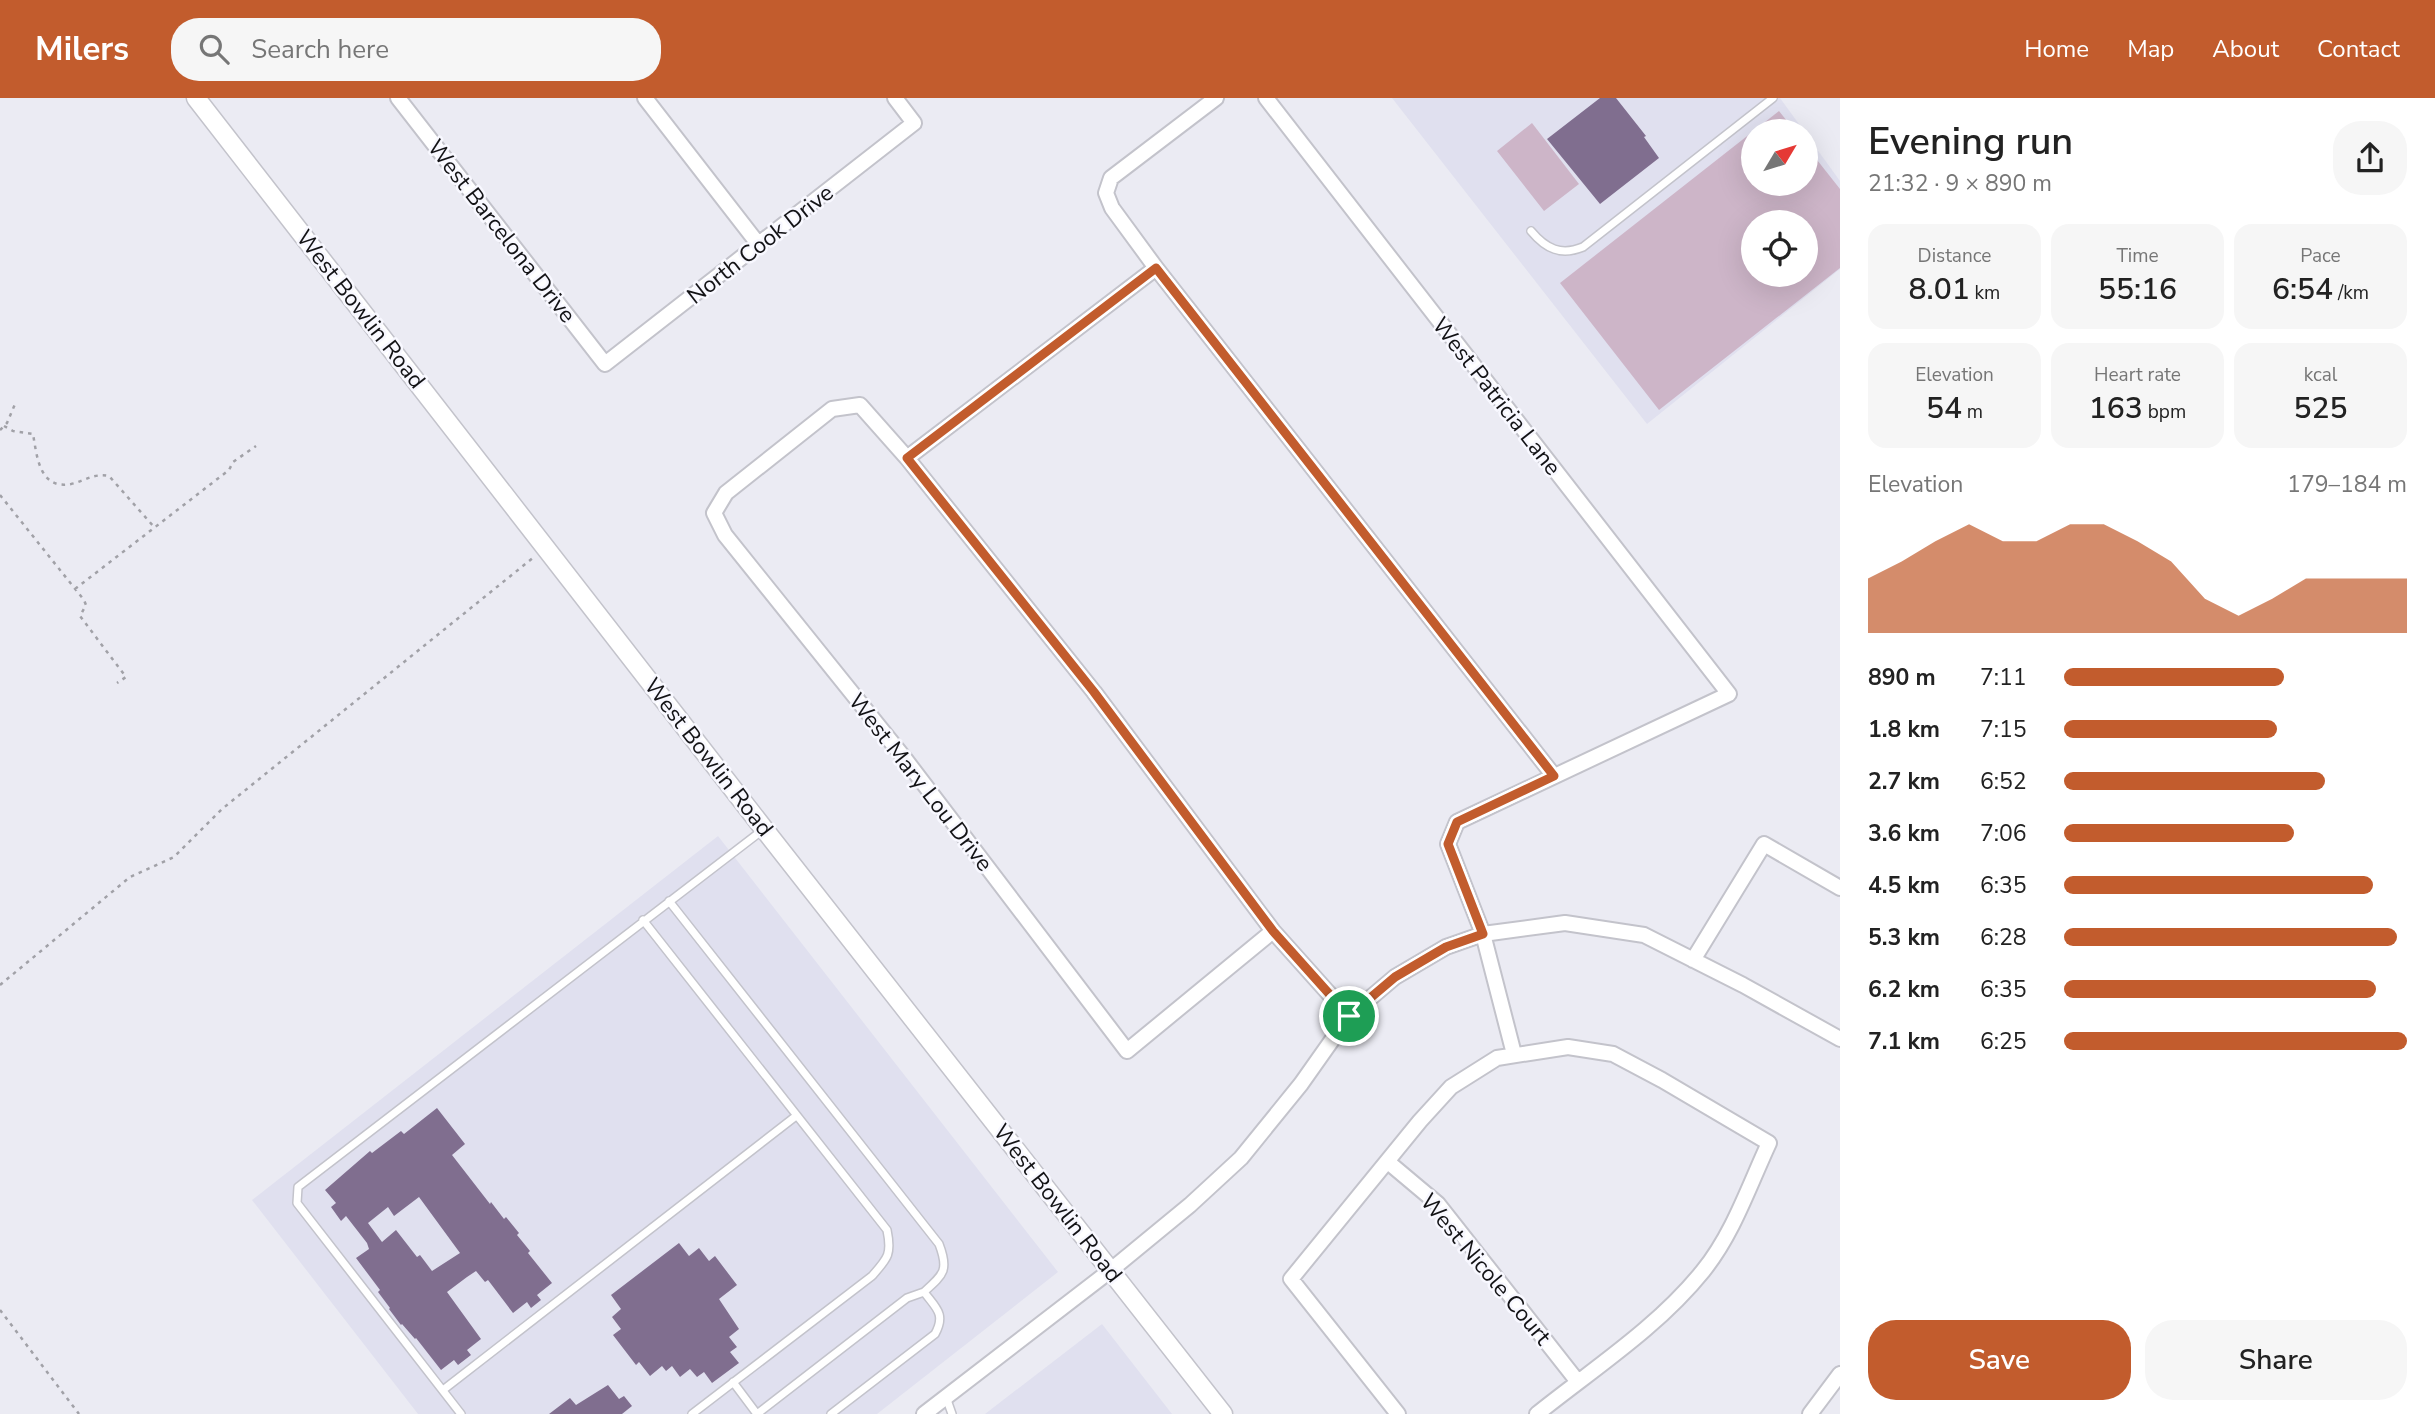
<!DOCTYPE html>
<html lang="en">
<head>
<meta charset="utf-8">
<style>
  body { margin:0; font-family:"Nunito Sans",sans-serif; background:#f6f6f6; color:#222; height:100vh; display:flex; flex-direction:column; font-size:26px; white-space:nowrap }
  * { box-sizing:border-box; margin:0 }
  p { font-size:23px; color:#767676 }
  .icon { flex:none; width:38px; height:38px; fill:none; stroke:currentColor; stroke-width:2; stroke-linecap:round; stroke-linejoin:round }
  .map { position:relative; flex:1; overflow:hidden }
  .side { display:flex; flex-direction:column; background:#fff; width:595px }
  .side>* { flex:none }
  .needle { width:46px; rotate:52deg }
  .tools { position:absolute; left:1741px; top:21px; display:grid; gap:14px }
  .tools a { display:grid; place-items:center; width:77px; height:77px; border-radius:50%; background:#fff; box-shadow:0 7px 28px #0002; font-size:35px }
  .pin { position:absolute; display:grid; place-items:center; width:60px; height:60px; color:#fff; margin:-30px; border:4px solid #fff; border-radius:50%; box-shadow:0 2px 7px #0007 }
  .round { display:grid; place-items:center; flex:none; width:74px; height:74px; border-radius:28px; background:#f6f6f6 }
  .headline { display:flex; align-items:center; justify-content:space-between; height:119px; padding:0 28px }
  h1 { font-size:38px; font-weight:600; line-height:52px }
  .metrics { display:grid; grid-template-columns:repeat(3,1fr); gap:10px; height:119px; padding:7px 28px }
  .metrics div { display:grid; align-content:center; border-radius:18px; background:#f6f6f6; text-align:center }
  .metrics b { font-size:30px; font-weight:600 }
  .metrics small { font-size:19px; font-weight:400 }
  .metrics p { font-size:19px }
  .chart { height:196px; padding:14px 28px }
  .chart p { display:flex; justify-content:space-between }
  .chart svg { width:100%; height:126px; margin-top:7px; fill:#c25c2d; opacity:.7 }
  .primary-button { display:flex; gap:14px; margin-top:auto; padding:14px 28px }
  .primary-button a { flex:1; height:80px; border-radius:28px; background:#c25c2d; color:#fff; font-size:28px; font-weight:600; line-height:80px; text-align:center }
  .primary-button a+a { background:#f6f6f6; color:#222 }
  ul { padding:0 28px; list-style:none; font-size:23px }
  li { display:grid; grid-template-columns:112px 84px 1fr; align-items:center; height:52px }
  li i { height:18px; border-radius:9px; background:#c25c2d }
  header { display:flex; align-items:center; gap:42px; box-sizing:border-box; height:98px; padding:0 35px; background:#c25c2d; color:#fff }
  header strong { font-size:33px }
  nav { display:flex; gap:38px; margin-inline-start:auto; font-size:24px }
  .search { width:490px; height:63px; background:#f6f6f6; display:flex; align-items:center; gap:18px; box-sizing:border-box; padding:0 24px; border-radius:28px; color:#767676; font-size:26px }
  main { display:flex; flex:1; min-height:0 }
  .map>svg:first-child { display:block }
  .built { fill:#e0e0ef; fill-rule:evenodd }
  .pitch { fill:#cdb5c8; fill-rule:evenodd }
  .building { fill:#806e8f; fill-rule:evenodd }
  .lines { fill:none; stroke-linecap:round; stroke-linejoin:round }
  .service-casing { stroke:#c3c3cb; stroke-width:10 }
  .minor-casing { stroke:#c3c3cb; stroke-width:18 }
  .tertiary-casing { stroke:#c3c3cb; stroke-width:21 }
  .path { stroke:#a1a1a7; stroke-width:2.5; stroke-dasharray:3.5 5; stroke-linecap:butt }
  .service { stroke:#fff; stroke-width:7 }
  .minor { stroke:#fff; stroke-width:14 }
  .tertiary { stroke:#fff; stroke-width:18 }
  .route-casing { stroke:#fff; stroke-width:14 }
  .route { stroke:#c25c2d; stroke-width:9 }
  .labels { text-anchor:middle; stroke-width:5; stroke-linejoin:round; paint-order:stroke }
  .street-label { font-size:23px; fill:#131316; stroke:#f8f8ff }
</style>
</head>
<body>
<header>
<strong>Milers</strong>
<div class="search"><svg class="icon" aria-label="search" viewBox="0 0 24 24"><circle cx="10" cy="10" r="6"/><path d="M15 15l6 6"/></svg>Search here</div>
<nav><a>Home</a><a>Map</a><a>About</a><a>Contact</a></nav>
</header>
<main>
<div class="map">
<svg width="1840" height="1316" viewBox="0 0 1840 1316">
  <rect width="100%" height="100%" fill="#ebebf3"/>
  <!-- built -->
  <path class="built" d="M1392,0H1780L1804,33H1754V86H1806V36L1840,83V171L1647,326ZM1754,124H1806V177H1754Z
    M718,738L1058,1174L877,1316H418L252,1102Z
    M1102,1226L1172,1316H985Z"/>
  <!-- pitch -->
  <path class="pitch" d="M1779,13L1795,33H1754V86H1806V48L1840,91V170L1659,312L1560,185ZM1754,124H1806V177H1754Z
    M1532,25L1579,86L1544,113L1497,53Z"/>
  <!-- building -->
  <path class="building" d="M1600,0H1616L1646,38L1644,39L1659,60L1600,106L1547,41Z
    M437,1010L465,1046L452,1057L490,1106L491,1104L504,1121L506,1119L519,1135L517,1137L530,1153L528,1155L552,1185L537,1197L541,1202L531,1210L527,1204L513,1215L488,1182L485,1184L476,1173L467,1179L447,1194L481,1241L467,1252L471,1257L458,1267L454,1262L441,1272L416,1240L415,1241L402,1226L401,1227L389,1211L390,1210L378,1194L380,1192L356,1160L369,1151L367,1145L346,1118L341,1123L331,1109L336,1105L325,1092L370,1053L372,1055L401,1033L404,1036ZM419,1099L460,1155L432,1173L420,1157L417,1159L396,1132L382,1144L368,1125L388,1109L394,1118Z
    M679,1145L689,1158L699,1150L709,1163L715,1158L737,1187L719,1201L739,1231L729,1239L737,1249L730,1254L739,1265L712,1285L704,1274L697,1279L690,1271L680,1279L672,1268L666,1273L662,1268L650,1278L639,1264L636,1267L613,1237L621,1231L612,1219L621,1211L611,1197Z
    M608,1287L619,1301L624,1298L632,1308L622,1316H549L570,1300L576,1307Z"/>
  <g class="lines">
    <!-- service casing -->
    <g class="service-casing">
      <path id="service" d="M1531,133C1546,151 1561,158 1583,149L1773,0
        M669,803L939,1146C949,1172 944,1176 924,1194C936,1210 946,1216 935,1236L831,1316
        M643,822L887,1132C892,1156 888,1160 872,1178L692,1316
        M733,1284L757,1316
        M443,1292L796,1018
        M946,1299L952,1316
        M461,1316L297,1105L298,1089L764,731
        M757,1316L907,1200L924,1194"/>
    </g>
    <!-- minor casing -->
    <g class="minor-casing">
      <path id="minor" d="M398,0L605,266L914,25L895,0
        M645,0L759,147
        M1216,0L1111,80L1106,95L1112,110L1156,170L1554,678
        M1266,0L1729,596L1457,724L1448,746L1483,836L1514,956
        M907,360L1156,170
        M1273,833L1127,953L905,661L725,437L714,415L726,395L832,311L860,307L907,360L1094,594L1273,833L1349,918
        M1693,862L1764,746L1840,790
        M1388,1064L1438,1106L1578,1284
        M924,1316L1111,1172L1190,1107L1241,1060L1301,986L1349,918L1395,879L1446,849L1483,836L1565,825L1644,837L1743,887L1840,941
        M1398,1316L1291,1181L1420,1023L1451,989L1497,960L1568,949L1613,956L1662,982L1769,1045C1749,1088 1733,1136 1703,1173C1657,1230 1593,1271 1537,1316
        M1810,1316L1840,1276"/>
    </g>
    <!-- tertiary casing -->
    <g class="tertiary-casing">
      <path id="tertiary" d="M196,0L764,731L1223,1316"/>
    </g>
    <!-- path -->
    <path class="path" d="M4,328L13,333L33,336C37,358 39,392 71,386C85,383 93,375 109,378L155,430
      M0,332L7,325L15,306
      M0,397L84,502L86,507L80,518L126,579L117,585
      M75,491L229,372L233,364L256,348
      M0,887L130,779L174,759L222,711L534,459
      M0,1212L79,1316"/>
    <!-- service -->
    <use href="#service" class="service"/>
    <!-- minor -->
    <use href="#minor" class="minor"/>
    <!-- tertiary -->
    <use href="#tertiary" class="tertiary"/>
  </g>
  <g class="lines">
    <!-- route casing -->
    <g class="route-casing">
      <path id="route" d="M1156,170L1554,678L1457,724L1448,746L1483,836L1446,849L1395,879L1349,918L1273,833L1094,594L907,360Z"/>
    </g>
    <!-- route -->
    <use href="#route" class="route"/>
  </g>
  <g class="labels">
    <!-- street labels -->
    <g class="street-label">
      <text transform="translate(502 133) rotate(52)" y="8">West Barcelona Drive</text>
      <text transform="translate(760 146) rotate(-38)" y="8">North Cook Drive</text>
      <text transform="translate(361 211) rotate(52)" y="8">West Bowlin Road</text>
      <text transform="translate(1497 298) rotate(52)" y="8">West Patricia Lane</text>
      <text transform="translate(709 659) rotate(52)" y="8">West Bowlin Road</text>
      <text transform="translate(921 684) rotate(52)" y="8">West Mary Lou Drive</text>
      <text transform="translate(1058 1105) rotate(52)" y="8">West Bowlin Road</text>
      <text transform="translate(1486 1171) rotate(50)" y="8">West Nicole Court</text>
    </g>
  </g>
</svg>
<div class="tools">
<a><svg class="needle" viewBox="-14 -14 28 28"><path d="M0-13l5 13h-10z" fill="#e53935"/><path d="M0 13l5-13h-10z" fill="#767676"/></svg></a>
<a><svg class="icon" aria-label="locate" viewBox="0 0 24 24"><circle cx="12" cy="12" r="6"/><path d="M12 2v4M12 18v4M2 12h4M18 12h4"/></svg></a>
</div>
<div class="pin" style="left:1349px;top:918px;background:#1e9e55"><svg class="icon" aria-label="arrive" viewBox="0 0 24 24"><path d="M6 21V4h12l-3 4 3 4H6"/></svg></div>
</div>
<section class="side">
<div class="headline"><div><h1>Evening run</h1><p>21:32 · 9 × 890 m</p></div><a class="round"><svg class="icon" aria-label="share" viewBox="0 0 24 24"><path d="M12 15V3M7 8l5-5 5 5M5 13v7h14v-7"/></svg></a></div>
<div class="metrics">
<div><p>Distance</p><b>8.01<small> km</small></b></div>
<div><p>Time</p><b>55:16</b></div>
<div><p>Pace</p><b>6:54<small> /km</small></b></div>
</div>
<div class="metrics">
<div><p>Elevation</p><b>54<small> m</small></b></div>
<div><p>Heart rate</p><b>163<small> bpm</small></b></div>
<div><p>kcal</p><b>525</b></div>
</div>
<div class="chart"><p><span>Elevation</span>179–184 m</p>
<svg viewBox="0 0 160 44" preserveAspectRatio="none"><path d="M0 44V25L10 19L20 12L30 6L40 12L50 12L60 6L70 6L80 12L90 19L100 32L110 38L120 32L130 25L140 25L150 25L160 25V44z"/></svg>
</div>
<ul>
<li><b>890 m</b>7:11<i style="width:64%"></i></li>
<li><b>1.8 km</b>7:15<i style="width:62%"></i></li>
<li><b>2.7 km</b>6:52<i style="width:76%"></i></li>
<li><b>3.6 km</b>7:06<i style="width:67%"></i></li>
<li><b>4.5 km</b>6:35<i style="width:90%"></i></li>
<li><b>5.3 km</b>6:28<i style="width:97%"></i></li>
<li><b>6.2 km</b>6:35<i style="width:91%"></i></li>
<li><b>7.1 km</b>6:25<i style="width:100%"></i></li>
</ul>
<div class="primary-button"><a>Save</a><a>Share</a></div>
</section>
</main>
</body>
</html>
